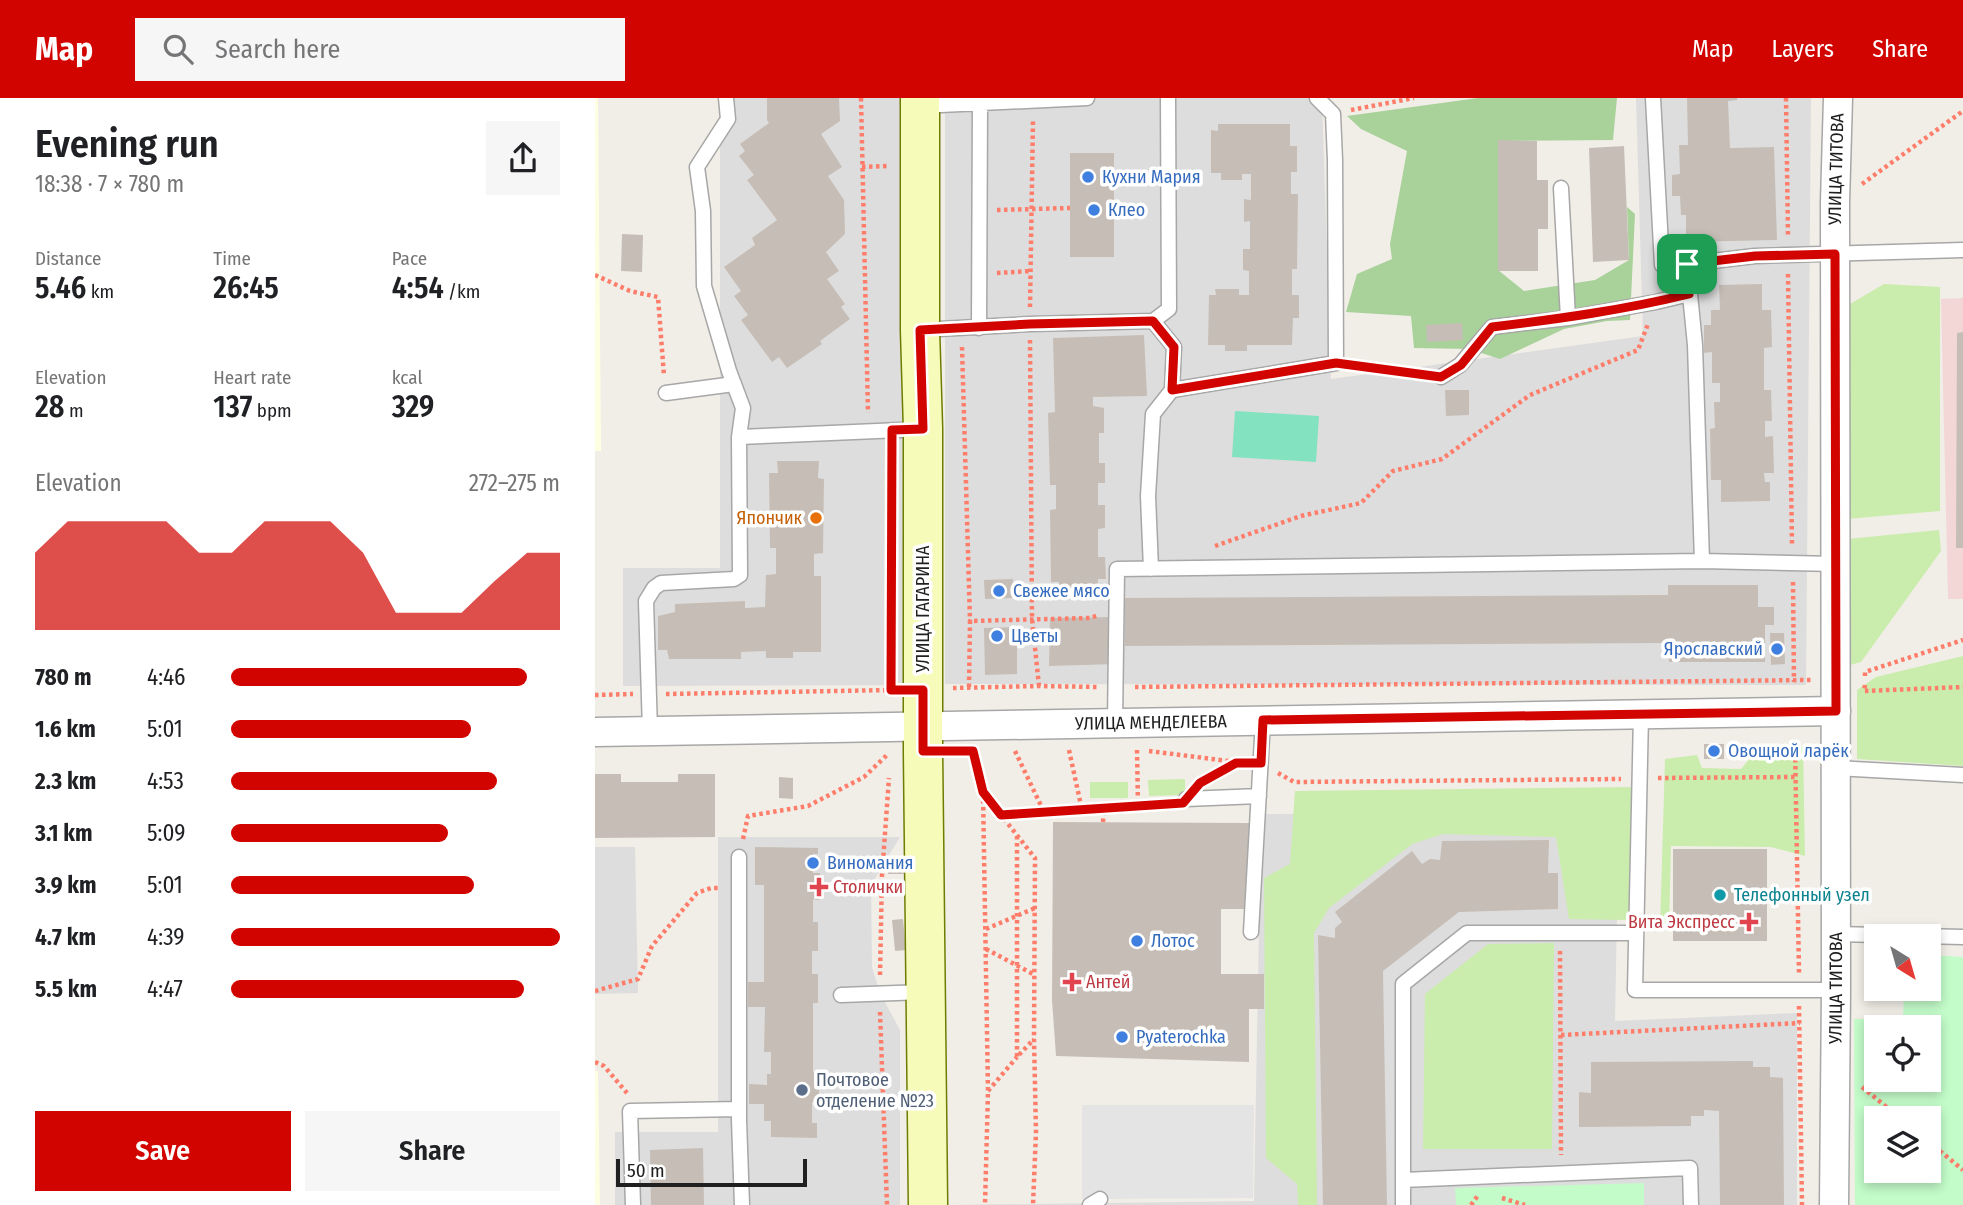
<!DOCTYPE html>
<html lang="en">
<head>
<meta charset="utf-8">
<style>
  body { margin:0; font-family:"Fira Sans Condensed",sans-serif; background:#f6f6f6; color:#202124; height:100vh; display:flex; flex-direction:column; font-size:26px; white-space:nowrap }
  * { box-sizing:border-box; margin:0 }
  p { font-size:23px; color:#757577 }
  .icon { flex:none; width:38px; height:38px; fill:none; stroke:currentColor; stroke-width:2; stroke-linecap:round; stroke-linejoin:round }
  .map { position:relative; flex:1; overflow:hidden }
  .details { display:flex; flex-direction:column; background:#fff; width:595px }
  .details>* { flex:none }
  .needle { width:46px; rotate:143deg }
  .buttons { position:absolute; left:1269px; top:826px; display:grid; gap:14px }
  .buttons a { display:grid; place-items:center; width:77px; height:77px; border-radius:0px; background:#fff; box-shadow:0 4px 10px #0003; font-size:35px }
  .scale { position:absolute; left:21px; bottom:18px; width:191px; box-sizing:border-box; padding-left:7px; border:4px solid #202020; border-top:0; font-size:19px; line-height:24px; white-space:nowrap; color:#202020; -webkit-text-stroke:5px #fff; paint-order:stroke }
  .pin { position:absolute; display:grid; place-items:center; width:60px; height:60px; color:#fff; margin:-30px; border-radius:14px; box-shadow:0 4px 10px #0006 }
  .round { display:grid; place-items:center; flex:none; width:74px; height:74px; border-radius:0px; background:#f6f6f6 }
  .headline { display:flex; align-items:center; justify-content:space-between; height:119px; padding:0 35px }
  h1 { font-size:38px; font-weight:600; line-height:52px }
  .stats { display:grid; grid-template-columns:repeat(3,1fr); gap:10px; height:119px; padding:7px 35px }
  .stats div { display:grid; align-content:center }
  .stats b { font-size:30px; font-weight:600 }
  .stats small { font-size:19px; font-weight:400 }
  .stats p { font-size:19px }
  .chart { height:196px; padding:14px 35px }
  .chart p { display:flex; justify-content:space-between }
  .chart svg { width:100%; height:126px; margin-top:7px; fill:#d10400; opacity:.7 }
  .cta { display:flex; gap:14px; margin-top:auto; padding:14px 35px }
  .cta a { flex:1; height:80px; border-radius:0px; background:#d10400; color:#fff; font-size:28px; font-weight:600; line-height:80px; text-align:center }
  .cta a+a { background:#f6f6f6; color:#202124 }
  ul { padding:0 35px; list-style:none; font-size:23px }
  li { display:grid; grid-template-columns:112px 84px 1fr; align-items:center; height:52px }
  li i { height:18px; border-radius:9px; background:#d10400 }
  header { display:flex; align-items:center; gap:42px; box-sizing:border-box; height:98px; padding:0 35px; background:#d10400; color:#fff }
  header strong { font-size:33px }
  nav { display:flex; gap:38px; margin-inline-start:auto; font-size:24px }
  .search { width:490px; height:63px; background:#f6f6f6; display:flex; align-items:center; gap:18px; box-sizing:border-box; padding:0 24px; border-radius:0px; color:#757577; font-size:26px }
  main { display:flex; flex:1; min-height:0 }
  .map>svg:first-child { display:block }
  .residential { fill:#dedddd }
  .commercial { fill:#f2d7d6 }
  .education { fill:#feffe2 }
  .grass { fill:#caecac }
  .forest { fill:#a9d19a }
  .park { fill:#c3fbc9; fill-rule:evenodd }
  .pitch { fill:#83e2bf }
  .parking { fill:#e4e4e4 }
  .building { fill:#c6beb6 }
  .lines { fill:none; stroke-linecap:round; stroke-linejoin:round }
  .service-casing { stroke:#a7a7a7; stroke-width:17 }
  .minor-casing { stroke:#a7a7a7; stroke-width:31 }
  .secondary-casing { stroke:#6d7d02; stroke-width:41 }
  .path { stroke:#fe7d6b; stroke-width:4.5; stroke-dasharray:3.5 3.5; stroke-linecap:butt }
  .service { stroke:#fff; stroke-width:14 }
  .minor { stroke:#fff; stroke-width:28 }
  .secondary { stroke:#f7fbba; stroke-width:38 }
  .route-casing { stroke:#fff; stroke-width:14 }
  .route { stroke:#d10400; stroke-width:9 }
  .shop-dot { fill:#3f7fe0; stroke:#fff; stroke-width:2.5 }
  .food-dot { fill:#e8710a; stroke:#fff; stroke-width:2.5 }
  .health-dot { fill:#e0444e; stroke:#fff; stroke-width:2.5 }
  .culture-dot { fill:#0f9aa8; stroke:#fff; stroke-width:2.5 }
  .service-dot { fill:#5c6f8a; stroke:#fff; stroke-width:2.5 }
  .labels { text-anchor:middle; stroke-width:7; stroke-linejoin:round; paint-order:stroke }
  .street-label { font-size:18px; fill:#202020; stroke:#fff }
  .shop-label { font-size:18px; fill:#366cbe; stroke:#fff; text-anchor:start }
  .food-label { font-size:18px; fill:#c56008; stroke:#fff; text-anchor:end }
  .health-label { font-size:18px; fill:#be3a42; stroke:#fff; text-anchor:start }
  .culture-label { font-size:18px; fill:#0d838f; stroke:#fff; text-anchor:start }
  .service-label { font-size:18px; fill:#4e5e75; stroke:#fff; text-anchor:start }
</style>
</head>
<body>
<header>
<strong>Map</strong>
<div class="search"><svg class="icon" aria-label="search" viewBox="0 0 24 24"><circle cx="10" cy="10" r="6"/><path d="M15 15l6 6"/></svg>Search here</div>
<nav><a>Map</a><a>Layers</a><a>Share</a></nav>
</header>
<main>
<section class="details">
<div class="headline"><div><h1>Evening run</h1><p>18:38 · 7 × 780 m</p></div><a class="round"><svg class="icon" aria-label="share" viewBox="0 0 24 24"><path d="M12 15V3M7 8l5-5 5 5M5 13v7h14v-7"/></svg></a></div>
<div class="stats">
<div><p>Distance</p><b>5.46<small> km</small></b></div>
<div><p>Time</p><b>26:45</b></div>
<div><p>Pace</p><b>4:54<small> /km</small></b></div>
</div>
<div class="stats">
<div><p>Elevation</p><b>28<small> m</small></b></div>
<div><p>Heart rate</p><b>137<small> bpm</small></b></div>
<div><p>kcal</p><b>329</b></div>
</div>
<div class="chart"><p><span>Elevation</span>272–275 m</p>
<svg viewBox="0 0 160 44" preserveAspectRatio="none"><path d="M0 44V17L10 6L20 6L30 6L40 6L50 17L60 17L70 6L80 6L90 6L100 17L110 38L120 38L130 38L140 27L150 17L160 17V44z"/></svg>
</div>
<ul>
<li><b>780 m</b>4:46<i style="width:90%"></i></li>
<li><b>1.6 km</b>5:01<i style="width:73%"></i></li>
<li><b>2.3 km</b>4:53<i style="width:81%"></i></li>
<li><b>3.1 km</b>5:09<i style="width:66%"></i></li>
<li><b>3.9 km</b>5:01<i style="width:74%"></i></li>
<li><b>4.7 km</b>4:39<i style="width:100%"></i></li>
<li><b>5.5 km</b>4:47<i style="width:89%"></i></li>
</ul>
<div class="cta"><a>Save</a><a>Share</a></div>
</section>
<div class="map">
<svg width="1368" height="1107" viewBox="0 0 1368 1107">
  <rect width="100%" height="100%" fill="#f1eee7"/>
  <!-- residential -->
  <path class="residential" d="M125,0H312L313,587L28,588V470H125Z
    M350,0H727L736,281L1048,238L1041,0H1216L1211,587L350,586Z
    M1024,715L1020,923L1202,915V1107H355L659,1103L666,716Z
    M123,739H305L276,787L277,869L285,895L305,932V1107H20V1034H123Z
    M40,749L43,895L0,896V749Z"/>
  <!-- commercial -->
  <path class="commercial" d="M1368,200V501H1353L1346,201Z"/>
  <!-- education -->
  <path class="education" d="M0,0H3L6,353H0Z
    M0,973H3L5,1107H0Z"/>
  <!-- grass -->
  <path class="grass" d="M1289,186L1345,189V413L1251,421L1255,206Z
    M1344,432L1346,453L1266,564L1255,567L1252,441Z
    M1368,558V668L1262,661V592L1281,579Z
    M1208,648L1210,758L1176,749L1076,748L1074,830L1065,831L1070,661L1102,657L1107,670L1146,671L1157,658L1170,651Z
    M590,681V697L554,698L553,682Z
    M495,684H533V700H495Z
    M1038,689L1034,822L974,821L961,739L848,736L817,746L734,810L719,835L722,1107H703L702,1086L671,1060L669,780L695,766L700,693Z
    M959,845L957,1051H828L830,896L893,846Z"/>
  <!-- forest -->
  <path class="forest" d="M883,0H1022L1018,42L903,43V172L929,193L1000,182L1034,162L1032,109L1040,116L1035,222L1012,223L969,231L905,261L874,251L819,250L816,218L751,214L762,176L797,161L795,146L812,53L766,31L752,18Z"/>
  <!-- park -->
  <path class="park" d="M1334,857L1368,859V1107H1260L1259,921H1308L1309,891H1334ZM1281,929H1334V982H1281ZM1281,1020H1334V1073H1281Z
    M1049,1085V1107H861L860,1090Z"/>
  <!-- pitch -->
  <path class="pitch" d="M640,313L724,318L721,364L637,359Z"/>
  <!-- parking -->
  <path class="parking" d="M487,1007H659L658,1100L487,1101Z"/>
  <!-- building -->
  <path class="building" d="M172,0H244L245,23L226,36L247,69L233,78L249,102L250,136L231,154L244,173L232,181L250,206L246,209L255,221L225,243L227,246L192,270L184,259L177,264L146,222L153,217L139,198L146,193L129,169L160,147L157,140L182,122L152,82L159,77L144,58L150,53L145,46L174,25L172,22Z
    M1092,0H1142V2L1133,3L1135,50L1179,49L1182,142L1091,144V117H1086L1085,98H1077V77L1085,76L1084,47H1093Z
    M623,26H695V48H702V74H696V96H703L702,171H697V197H704V220H698L697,247H652V253H630V247H613L614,197H621L620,191H644V197H654V173L648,172V151H655V123L649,124V101L656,102V76H647V82H626V75H616V32L623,33Z
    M903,42L942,43V82H953V131H943V173H903Z
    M1029,48L1034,162L998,164L994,50Z
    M475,55H519V159H475Z
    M27,136L48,137L47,174L26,173Z
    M1167,186V212H1176L1177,249L1169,250V292H1176L1177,323H1170V339L1178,338L1179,375H1169L1170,384H1175V403L1126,404V382H1116L1115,331L1120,330L1119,304H1125V285H1117V254L1109,255V227H1116V212H1125L1124,187Z
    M867,225L868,242L832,244L831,227Z
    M1368,234V450H1361L1362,235Z
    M549,237L552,298L498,299V308L509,310V335H504V365H510V385H503V407H510V430L503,431V459H510L511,481H503V497H464V484H456L455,412L461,411V387H455L453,315L460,314L458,240Z
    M850,292H874V317L851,318Z
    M182,363H224L223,380L229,381L228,455L219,456V478H226V554H198V560H171V553L146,554V561H74L72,552H63V518L80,514V506L150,503V510L170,509L171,477L181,476V450H175L174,375H183Z
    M418,481V500L390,501L389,482Z
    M1073,487H1163V509H1179V527H1170V564H1074V545L530,548V500L1073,497Z
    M521,519V566L454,568L455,520Z
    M422,529V576L390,577L389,530Z
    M1175,535H1189L1190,566L1176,567Z
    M1109,646H1129V661H1109Z
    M0,676H26V684H83V676H120V739L0,740Z
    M184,679L198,680V701L184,700Z
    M458,724L654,725L653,811H626V876H669V911H654V964L461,958L457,902Z
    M954,742L953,775H963V811L864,814L788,873L792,1107H728L723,837L740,840V830L747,824L740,814L817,753L827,766L835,761L845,762L847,743Z
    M160,749L223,750V756H218V775H225L224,802L218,801V824H223V853H217V876H223V905H218V974H224V1004H217V1025H222V1040L176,1039V1023H169V1006H154V986L172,987V976H176V954H169L170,909H153V884H169V787H160Z
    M1078,751H1172V843H1078Z
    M293,762H309V776H293Z
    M308,821L311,852L300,853L297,822Z
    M1158,963V969H1175V979L1188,980L1189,1107H1125L1124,1013L1109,1012V1018H1096V1028L984,1029V994L996,995V964Z
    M108,1050L109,1107H56L55,1052Z"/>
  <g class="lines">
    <!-- service casing -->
    <g class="service-casing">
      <path id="service" d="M1058,0L1067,167L1092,166
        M325,8L492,0
        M966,90L973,220L1061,204L1094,196
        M384,230L385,5
        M326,232L435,226L558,223L574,211L573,0
        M846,279L865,267L897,229L973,220
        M577,292L741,265L740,62L738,16L722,0
        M71,295L139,286
        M144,339L328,331
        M1107,463L1100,247L1092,166L1160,158L1368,152
        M556,471L553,398L558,316L577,292L579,249L558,223
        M1046,617L1040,892H1241
        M520,624L522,471L1107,463L1241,466
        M55,633L51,503L59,490L66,485L139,481L145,477L144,339L148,310L134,273L109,188L108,113L102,69L133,21L131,0
        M1241,670L1368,677
        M591,701L664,698
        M144,759V1022L147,1107
        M656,834L668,622
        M1241,836L1368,839
        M246,897L329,894
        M808,1082L1095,1070L1096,1107
        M38,1107L35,1013L144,1011
        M495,1107L505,1101
        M808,1107V886L872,835H1041"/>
    </g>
    <!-- minor casing -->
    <g class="minor-casing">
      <g id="minor">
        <path id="s1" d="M0,634L1241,613"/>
        <path id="s2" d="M1239,1107L1241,892L1240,104L1243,0"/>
      </g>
    </g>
    <!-- secondary casing -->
    <g class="secondary-casing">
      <path id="secondary" d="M325,0V232L328,331V653L333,1107"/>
    </g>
    <!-- path -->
    <path class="path" d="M266,0L273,315
      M1191,0L1193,139
      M756,12L819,0
      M267,69L294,68
      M1267,86L1368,13
      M402,112L475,110
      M402,175L436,173
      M1193,176L1197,447
      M0,177L35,193L63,199L69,278
      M435,209L438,22
      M435,242L437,521L444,588
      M367,249L375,523
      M759,267L830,277
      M620,448L706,418L766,405L798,373L847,361L935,297L1043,252L1053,226
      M1198,484L1199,584
      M1270,578V574L1368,542
      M1270,587L1269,593L1368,589
      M374,589L375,523L495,520L504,517
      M540,589L1217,582
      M358,590L444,588L503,589
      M71,596L297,592
      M0,597L38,596
      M1200,647L1204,875
      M378,652L388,694L440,760L439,941L441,1034L438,1107
      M474,652L487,712
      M542,652L543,708
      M420,653L449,714
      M554,653L649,665
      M683,675L699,684L1026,681
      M1063,680L1201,679
      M613,681L639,666
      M388,695L393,993L390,1107
      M407,717L573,706
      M508,724L509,710
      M422,738V959L439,941
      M148,741L153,718L213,708L269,679L293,656
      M391,831L440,810
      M391,851L438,876
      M965,853L966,1057
      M285,877L287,777L294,680
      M0,893L43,881L57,848L102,795L116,790H125
      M1204,908L1207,1107
      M285,914L292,1107
      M966,937L1205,925
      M0,964L9,968L32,995
      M1267,989L1305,1020
      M393,993L422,959
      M1334,1044L1368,1072
      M907,1100L930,1107
      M876,1107L884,1096"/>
    <!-- service -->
    <use href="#service" class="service"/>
    <!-- minor -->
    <use href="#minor" class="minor"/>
    <!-- secondary -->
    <use href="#secondary" class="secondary"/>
  </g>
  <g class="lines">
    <!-- route casing -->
    <g class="route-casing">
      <path id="route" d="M1240,156L1241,613L668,622L666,665H641L605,685L588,705L406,717L388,694L378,653H328V592H296L297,332L328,331L325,232L435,226L558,223L579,249L577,292L741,265L846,279L866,267L897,229C963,221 1029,212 1094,196L1092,166L1160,158Z"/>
    </g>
    <!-- route -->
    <use href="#route" class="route"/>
  </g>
  <!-- markers -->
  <g class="shop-dot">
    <circle cx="493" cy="79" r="7"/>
    <circle cx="499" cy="112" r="7"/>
    <circle cx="404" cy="493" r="7"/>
    <circle cx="402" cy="538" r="7"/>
    <circle cx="1182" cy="551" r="7"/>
    <circle cx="1119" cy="653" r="7"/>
    <circle cx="218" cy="765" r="7"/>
    <circle cx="542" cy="843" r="7"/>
    <circle cx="527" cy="939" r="7"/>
  </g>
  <circle class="food-dot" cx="221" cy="420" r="7"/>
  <g class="health-dot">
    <path d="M220.5 778.5h7v7h7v7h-7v7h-7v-7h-7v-7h7z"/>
    <path d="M1150.5 813.5h7v7h7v7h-7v7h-7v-7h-7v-7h7z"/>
    <path d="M473.5 873.5h7v7h7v7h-7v7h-7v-7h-7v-7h7z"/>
  </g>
  <circle class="culture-dot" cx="1125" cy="797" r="7"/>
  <circle class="service-dot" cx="207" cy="992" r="7"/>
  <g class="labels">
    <!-- street labels -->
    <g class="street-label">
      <text dy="6" stroke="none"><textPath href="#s2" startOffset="1036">УЛИЦА ТИТОВА</textPath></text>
      <text transform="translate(328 511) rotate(-90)" y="6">УЛИЦА ГАГАРИНА</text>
      <text dy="6" stroke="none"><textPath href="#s1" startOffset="556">УЛИЦА МЕНДЕЛЕЕВА</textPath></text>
      <text dy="6" stroke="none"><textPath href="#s2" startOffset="217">УЛИЦА ТИТОВА</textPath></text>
    </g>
    <!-- shop labels -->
    <g class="shop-label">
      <text x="507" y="85">Кухни Мария</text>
      <text x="513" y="118">Клео</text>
      <text x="418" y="499">Свежее мясо</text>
      <text x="416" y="544">Цветы</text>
      <text x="1168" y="557" text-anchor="end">Ярославский</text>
      <text x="1133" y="659">Овощной ларёк</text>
      <text x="232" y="771">Виномания</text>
      <text x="556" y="849">Лотос</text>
      <text x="541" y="945">Pyaterochka</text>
    </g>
    <!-- food labels -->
    <g class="food-label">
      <text x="207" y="426">Япончик</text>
    </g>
    <!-- health labels -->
    <g class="health-label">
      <text x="238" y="795">Столички</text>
      <text x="1140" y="830" text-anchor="end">Вита Экспресс</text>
      <text x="491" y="890">Антей</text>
    </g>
    <!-- culture labels -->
    <g class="culture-label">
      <text x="1139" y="803">Телефонный узел</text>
    </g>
    <!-- service labels -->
    <g class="service-label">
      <text x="221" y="988">Почтовое<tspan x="221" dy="21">отделение №23</tspan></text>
    </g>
  </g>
</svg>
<div class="buttons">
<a><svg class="needle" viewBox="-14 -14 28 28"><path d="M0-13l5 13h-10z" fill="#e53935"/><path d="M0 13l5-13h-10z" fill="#757577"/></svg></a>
<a><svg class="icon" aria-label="locate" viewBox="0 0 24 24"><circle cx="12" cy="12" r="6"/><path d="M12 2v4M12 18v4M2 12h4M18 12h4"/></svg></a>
<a><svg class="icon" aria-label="layers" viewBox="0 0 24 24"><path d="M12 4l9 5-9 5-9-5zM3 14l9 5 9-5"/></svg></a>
</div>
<div class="scale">50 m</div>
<div class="pin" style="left:1092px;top:166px;background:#1e9e55"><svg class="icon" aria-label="arrive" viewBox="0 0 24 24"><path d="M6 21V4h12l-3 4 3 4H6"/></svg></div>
</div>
</main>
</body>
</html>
